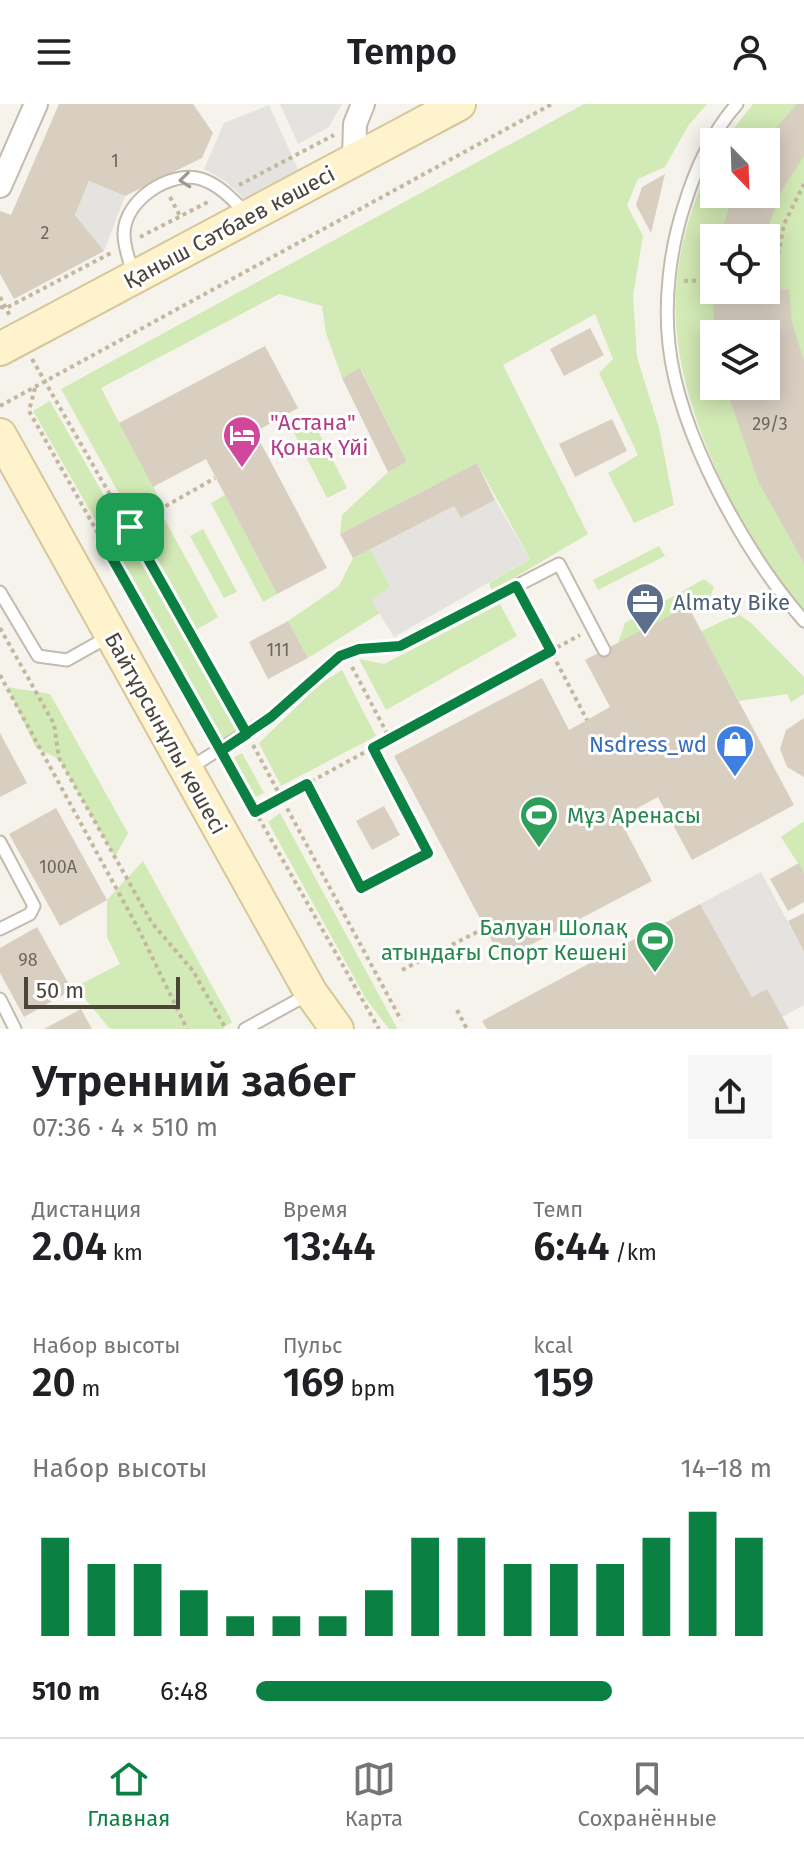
<!DOCTYPE html>
<html lang="ru">
<head>
<meta charset="utf-8">
<style>
  body { margin:0; font-family:"Fira Sans",sans-serif; background:#f6f6f6; color:#202124; height:100vh; display:flex; flex-direction:column; font-size:30px; white-space:nowrap }
  * { box-sizing:border-box; margin:0 }
  p { font-size:26px; color:#757577 }
  .icon { flex:none; width:44px; height:44px; fill:none; stroke:currentColor; stroke-width:2; stroke-linecap:round; stroke-linejoin:round }
  .map { position:relative; height:925px; overflow:hidden }
  .panel { display:flex; flex-direction:column; background:#fff; flex:1 }
  .panel>* { flex:none }
  .needle { width:52px; rotate:157deg }
  .tools { position:absolute; left:700px; top:24px; display:grid; gap:16px }
  .tools a { display:grid; place-items:center; width:80px; height:80px; border-radius:0px; background:#fff; box-shadow:0 4px 20px #0003; font-size:40px }
  .scale { position:absolute; left:24px; bottom:20px; width:156px; box-sizing:border-box; padding-left:8px; border:4px solid #4b4439; border-top:0; font-size:22px; line-height:28px; white-space:nowrap; color:#4b4439; -webkit-text-stroke:6px #fff; paint-order:stroke }
  .pin { position:absolute; display:grid; place-items:center; width:68px; height:68px; color:#fff; margin:-34px; border-radius:16px; box-shadow:0 4px 12px #0006 }
  .round { display:grid; place-items:center; flex:none; width:84px; height:84px; border-radius:0px; background:#f6f6f6 }
  .headline { display:flex; align-items:center; justify-content:space-between; height:136px; padding:0 32px }
  h1 { font-size:44px; font-weight:600; line-height:60px }
  .figures { display:grid; grid-template-columns:repeat(3,1fr); gap:12px; height:136px; padding:8px 32px }
  .figures div { display:grid; align-content:center }
  .figures b { font-size:40px; font-weight:600 }
  .figures small { font-size:22px; font-weight:400 }
  .figures p { font-size:22px }
  .chart { height:224px; padding:16px 32px }
  .chart p { display:flex; justify-content:space-between }
  .chart svg { width:100%; height:144px; margin-top:8px; stroke:#0b8043; stroke-width:6 }
  ul { padding:0 32px; list-style:none; font-size:26px }
  li { display:grid; grid-template-columns:128px 96px 1fr; align-items:center; height:60px }
  li i { height:20px; border-radius:10px; background:#0b8043 }
  header { display:flex; justify-content:space-between; align-items:center; height:104px; padding:0 32px; background:#fff; font-size:36px; font-weight:600 }
  .tabs { display:flex; justify-content:space-around; align-items:center; height:112px; border-top:2px solid #e0e0e0; background:#fff; font-size:22px; color:#757577 }
  .tabs a { display:grid; justify-items:center; gap:4px }
  .tabs .on { color:#0b8043 }
  .map>svg:first-child { display:block }
  .green { fill:#d2eab5; fill-rule:evenodd }
  .parking { fill:#e5e3e0 }
  .building { fill:#d8cfc1 }
  .lines { fill:none; stroke-linecap:round; stroke-linejoin:round }
  .lane-casing { stroke:#c2bbae; stroke-width:15 }
  .street-casing { stroke:#c2bbae; stroke-width:26 }
  .secondary-casing { stroke:#d6c79b; stroke-width:36 }
  .path { stroke:#c4b79f; stroke-width:4; stroke-dasharray:4 4; stroke-linecap:butt }
  .lane { stroke:#fff; stroke-width:11 }
  .street { stroke:#fff; stroke-width:22 }
  .secondary { stroke:#fff3cd; stroke-width:32 }
  .oneway { stroke:#9c9892 }
  .route-casing { stroke:#fff; stroke-width:16 }
  .route { stroke:#0b8043; stroke-width:10 }
  .labels { text-anchor:middle; stroke-width:6; stroke-linejoin:round; paint-order:stroke }
  .number-label { font-size:18px; fill:#6e675b }
  .street-label { font-size:22px; fill:#4b4439; stroke:#fff }
  .hotel-label { font-size:22px; fill:#b23c85; stroke:#fff; text-anchor:start }
  .service-label { font-size:22px; fill:#4e5e75; stroke:#fff; text-anchor:start }
  .shop-label { font-size:22px; fill:#366cbe; stroke:#fff; text-anchor:end }
  .leisure-label { font-size:22px; fill:#27864d; stroke:#fff; text-anchor:start }
</style>
</head>
<body>
<header><svg class="icon" aria-label="menu" viewBox="0 0 24 24"><path d="M4 6h16M4 12h16M4 18h16"/></svg>Tempo<svg class="icon" aria-label="person" viewBox="0 0 24 24"><circle cx="12" cy="8" r="4"/><path d="M4 21q1-7 8-7t8 7"/></svg></header>
<div class="map">
<svg width="804" height="925" viewBox="0 0 804 925">
  <rect width="100%" height="100%" fill="#f6f3ec"/>
  <!-- green -->
  <path class="green" d="M584,0H707L688,22L665,63L638,75L627,101L643,132L633,192L637,253L659,324L674,401L634,419L608,369L638,351L599,269L613,255L595,210L503,261L588,430L492,487L489,479L530,455L477,359L340,430L342,411L388,368L407,358L361,265L342,274L326,229L322,202L279,190L101,284L161,398L132,413L61,285Z
    M753,0H804V508C765,462 733,407 710,351C665,241 662,162 714,52V90H766V38H723ZM714,134H766V186H714ZM714,230H766V282H714Z
    M50,297L118,416L101,426L33,307Z
    M313,317L347,384L327,394L293,327Z
    M225,391L277,490L263,498L211,399Z
    M165,416L218,513L196,526L142,428Z
    M203,425L237,488L224,494L190,432Z
    M131,433L237,627L220,636L113,442Z
    M659,442L665,452L598,486L593,476Z
    M370,445L391,483L372,496L380,509L308,554L288,517L339,482L353,454Z
    M704,475L714,483L710,494L618,539L625,519Z
    M500,500L517,532L386,606L359,555L384,560Z
    M738,510L750,518L804,573V590L791,598L787,590L739,597L701,527Z
    M342,566L376,632L281,682L259,639L320,580Z
    M7,583L50,590L128,729L115,753L59,655L36,644Z
    M242,649L264,689L252,695L231,655Z
    M280,709L397,924L396,925H389L366,895L268,718Z
    M804,717V769L781,733Z
    M143,757L232,918L222,925H110L75,883L120,860L107,833V796Z"/>
  <!-- parking -->
  <path class="parking" d="M280,0H342L329,23L298,40Z
    M269,1L302,74L251,101L225,77L204,65L224,19Z
    M89,77L125,92L104,147L75,111Z
    M495,396L530,455L394,533L371,496L391,483L370,445L454,402L461,414Z
    M761,768L804,848V901L782,913L752,893L700,800Z"/>
  <!-- building -->
  <path class="building" d="M59,0H193L213,29L202,54L125,92L89,77L75,111L104,147L14,195L0,170V107L11,111Z
    M797,0H804V52L782,86L764,134H720L733,90H766V38H763Z
    M665,70L651,129L636,101L642,83Z
    M711,164H714V186H789L792,218L804,257V459L759,379L725,282H766V230H715Z
    M590,224L604,251L564,272L550,245Z
    M265,242L298,304L255,328L327,464L277,490L206,355L153,383L119,319Z
    M360,264L407,358L388,368L342,274Z
    M612,315L627,347L575,373L559,340Z
    M477,359L495,396L461,414L454,402L353,454L340,430Z
    M688,502L794,701L692,756L658,693L619,714L652,777L502,856L394,652L542,574L569,626L610,603L585,556Z
    M288,517L308,554L268,575L249,538Z
    M804,614V673L787,663L780,645L786,626Z
    M0,629L27,679L0,693Z
    M384,702L400,731L372,746L356,717Z
    M56,704L107,796L60,822L9,730Z
    M799,759L804,769V798L788,807L770,775Z
    M700,800L752,893L767,885L789,925H487L482,917Z
    M804,809V848L788,817Z
    M37,823L72,886L24,913L0,869V844Z
    M81,905L92,925H44Z"/>
  <g class="lines">
    <!-- lane casing -->
    <g class="lane-casing">
      <path id="lane" d="M737,0C712,28 695,66 684,102C670,145 664,196 669,241C679,331 745,449 804,517
        M134,172C130,159 124,144 124,130C124,96 170,66 201,75C220,81 233,96 246,109
        M0,488L38,552L67,556L108,533
        M188,665L271,613L340,552L359,545L400,542L559,460L604,546
        M0,738L34,802L30,810L0,825
        M0,895L15,925
        M245,925L307,891"/>
    </g>
    <!-- street casing -->
    <g class="street-casing">
      <path id="street" d="M354,56L355,20L363,0
        M0,82L36,0"/>
    </g>
    <!-- secondary casing -->
    <g class="secondary-casing">
      <path id="secondary" d="M0,245L459,0
        M0,331L311,889L337,925"/>
    </g>
    <!-- path -->
    <path class="path" d="M239,81L334,31
      M170,93L180,112
      M140,133L210,97
      M766,174H774L784,120L804,80
      M684,177L714,176
      M0,193L10,212
      M0,203L6,204L111,149
      M32,255L239,615
      M35,284L29,307L213,633
      M0,302L552,0
      M103,438L215,374
      M523,494L587,616
      M0,524L54,620L59,654L152,819L193,867L226,925
      M352,563L390,635
      M0,571L139,826L187,925
      M253,641L401,916
      M227,658L379,925
      M307,680L361,784L428,749L373,644
      M255,708L580,531
      M402,866L485,824
      M457,906L467,925"/>
    <!-- lane -->
    <use href="#lane" class="lane"/>
    <!-- street -->
    <use href="#street" class="street"/>
    <!-- secondary -->
    <use href="#secondary" class="secondary"/>
  </g>
  <!-- one-way arrows -->
  <defs><path id="oneway-chevron" d="M-2-3.5L2.5 0L-2 3.5" fill="none" stroke-width="1.6" stroke-linecap="round" stroke-linejoin="round" transform="scale(2)"/></defs>
  <use class="oneway" href="#oneway-chevron" transform="translate(185 76) rotate(174)"/>
  <g class="lines">
    <!-- route casing -->
    <g class="route-casing">
      <path id="route" d="M130,423L247,630L221,647L255,708L307,680L361,784L428,749L373,644L551,547L516,482L400,542L359,545L340,552L271,613L221,647L103,438L130,423"/>
    </g>
    <!-- route -->
    <use href="#route" class="route"/>
  </g>
  <!-- icons -->
  <defs>
    <g id="hotel-pin" transform="scale(2)"><path d="M0 17L-7.5 6A9.5 9.5 0 1 1 7.5 6Z" fill="#d1479c" stroke="#fff"/><path d="M-6-4.5h1.5V1H6V5H4.5V3h-9V5H-6ZM-4 0a1.8 1.8 0 1 1 3.6 0ZM.5 0V-2.5h3Q6-2.5 6 0Z" fill="#fff"/></g>
    <g id="office-pin" transform="scale(2)"><path d="M0 17L-7.5 6A9.5 9.5 0 1 1 7.5 6Z" fill="#5c6f8a" stroke="#fff"/><path d="M-6-3h4V-5.5h4V-3h4V5H-6ZM-1-4.5V-3h2v-1.5ZM-6 0V1H6V0Z" fill="#fff"/></g>
    <g id="shop-pin" transform="scale(2)"><path d="M0 17L-7.5 6A9.5 9.5 0 1 1 7.5 6Z" fill="#3f7fe0" stroke="#fff"/><path d="M-5-2.5h2.3a2.7 3.5 0 0 1 5.4 0H5L5.5 6h-11ZM-1.5-2.5h3a1.5 2.3 0 0 0-3 0Z" fill="#fff"/></g>
    <g id="stadium-pin" transform="scale(2)"><path d="M0 17L-7.5 6A9.5 9.5 0 1 1 7.5 6Z" fill="#2e9e5b" stroke="#fff"/><path d="M0-5a6.5 5 0 1 0 0 10a6.5 5 0 1 0 0-10ZM-3.5-1.8h7v3.6h-7Z" fill="#fff"/></g>
  </defs>
  <g fill-rule="evenodd">
    <use href="#hotel-pin" x="242" y="331"/>
    <use href="#office-pin" x="645" y="498"/>
    <use href="#shop-pin" x="735" y="640"/>
    <use href="#stadium-pin" x="539" y="711"/>
    <use href="#stadium-pin" x="655" y="836"/>
  </g>
  <g class="labels">
    <!-- number labels -->
    <g class="number-label">
      <text x="115" y="63">1</text>
      <text x="45" y="135">2</text>
      <text x="770" y="326">29/3</text>
      <text x="278" y="552">111</text>
      <text x="58" y="769">100А</text>
      <text x="28" y="862">98</text>
    </g>
    <!-- street labels -->
    <g class="street-label">
      <text transform="translate(229 123) rotate(-28)" y="8">Қаныш Сәтбаев көшесі</text>
      <text transform="translate(166 629) rotate(61)" y="8">Байтұрсынұлы көшесі</text>
    </g>
    <!-- hotel labels -->
    <g class="hotel-label">
      <text x="270" y="326">"Астана"<tspan x="270" dy="25">Қонақ Үйі</tspan></text>
    </g>
    <!-- service labels -->
    <g class="service-label">
      <text x="673" y="506">Almaty Bike</text>
    </g>
    <!-- shop labels -->
    <g class="shop-label">
      <text x="707" y="648">Nsdress_wd</text>
    </g>
    <!-- leisure labels -->
    <g class="leisure-label">
      <text x="567" y="719">Мұз Аренасы</text>
      <text x="627" y="831" text-anchor="end">Балуан Шолақ<tspan x="627" dy="25">атындағы Спорт Кешені</tspan></text>
    </g>
  </g>
</svg>
<div class="tools">
<a><svg class="needle" viewBox="-14 -14 28 28"><path d="M0-13l5 13h-10z" fill="#e53935"/><path d="M0 13l5-13h-10z" fill="#757577"/></svg></a>
<a><svg class="icon" aria-label="locate" viewBox="0 0 24 24"><circle cx="12" cy="12" r="6"/><path d="M12 2v4M12 18v4M2 12h4M18 12h4"/></svg></a>
<a><svg class="icon" aria-label="layers" viewBox="0 0 24 24"><path d="M12 4l9 5-9 5-9-5zM3 14l9 5 9-5"/></svg></a>
</div>
<div class="scale">50 m</div>
<div class="pin" style="left:130px;top:423px;background:#1e9e55"><svg class="icon" aria-label="arrive" viewBox="0 0 24 24"><path d="M6 21V4h12l-3 4 3 4H6"/></svg></div>
</div>
<section class="panel">
<div class="headline"><div><h1>Утренний забег</h1><p>07:36 · 4 × 510 m</p></div><a class="round"><svg class="icon" aria-label="share" viewBox="0 0 24 24"><path d="M12 15V3M7 8l5-5 5 5M5 13v7h14v-7"/></svg></a></div>
<div class="figures">
<div><p>Дистанция</p><b>2.04<small> km</small></b></div>
<div><p>Время</p><b>13:44</b></div>
<div><p>Темп</p><b>6:44<small> /km</small></b></div>
</div>
<div class="figures">
<div><p>Набор высоты</p><b>20<small> m</small></b></div>
<div><p>Пульс</p><b>169<small> bpm</small></b></div>
<div><p>kcal</p><b>159</b></div>
</div>
<div class="chart"><p><span>Набор высоты</span>14–18 m</p>
<svg viewBox="0 0 160 44" preserveAspectRatio="none"><path d="M5 44V14M15 44V22M25 44V22M35 44V30M45 44V38M55 44V38M65 44V38M75 44V30M85 44V14M95 44V14M105 44V22M115 44V22M125 44V22M135 44V14M145 44V6M155 44V14"/></svg>
</div>
<ul>
<li><b>510 m</b>6:48<i style="width:69%"></i></li>
</ul>
</section>
<nav class="tabs">
<a class="on"><svg class="icon" aria-label="home" viewBox="0 0 24 24"><path d="M3 11l9-7 9 7M6 9v11h12V9"/></svg>Главная</a>
<a><svg class="icon" aria-label="map" viewBox="0 0 24 24"><path d="M3 6l6-2 6 2 6-2v14l-6 2-6-2-6 2zM9 4v14M15 6v14"/></svg>Карта</a>
<a><svg class="icon" aria-label="saved" viewBox="0 0 24 24"><path d="M7 4h10v16l-5-4-5 4z"/></svg>Сохранённые</a>
</nav>
</body>
</html>
